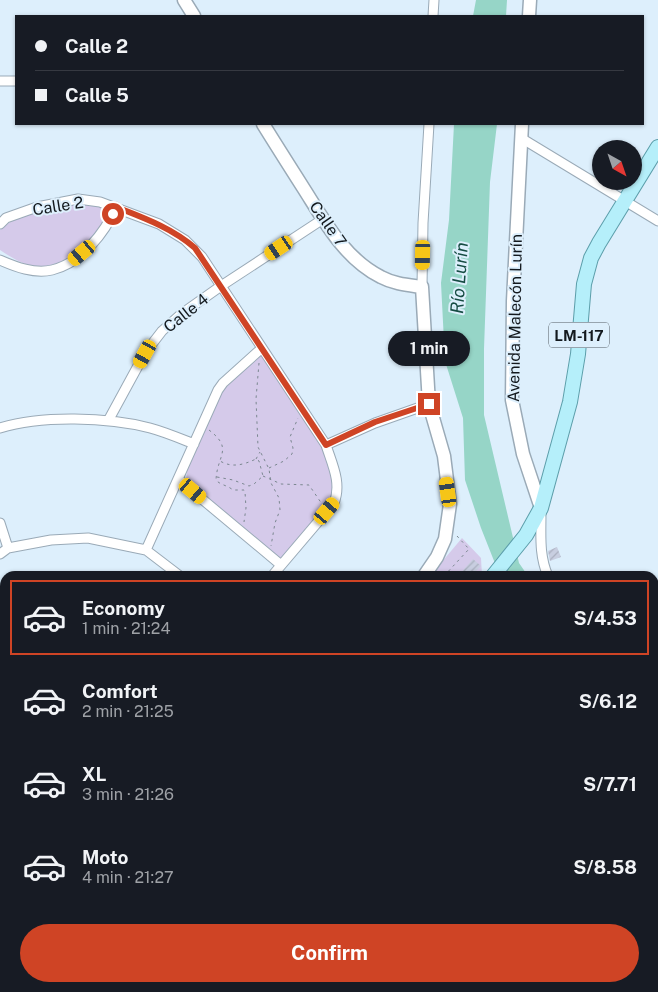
<!DOCTYPE html>
<html lang="en">
<head>
<meta charset="utf-8">
<style>
  :root { --surface:#171b24; --page:#242831; --text:#f1f3f6; --muted:#9ea1a6; --line:#363941; --accent:#cf4425 }
  body { margin:0; font-family:"Public Sans",sans-serif; background:var(--page); color:var(--text); height:100vh; display:flex; flex-direction:column; font-size:19px; white-space:nowrap }
  * { box-sizing:border-box; margin:0 }
  p { font-size:16px; color:var(--muted) }
  .icon { flex:none; width:28px; height:28px; fill:none; stroke:currentColor; stroke-width:2; stroke-linecap:round; stroke-linejoin:round }
  .map { position:relative; flex:1; overflow:hidden }
  .sheet { position:absolute; left:0px; top:571px; width:659px; height:421px; display:flex; flex-direction:column; background:var(--surface); border-radius:15px 15px 0 0; box-shadow:0 1px 4px #0004 }
  .sheet>* { flex:none }
  .hud { position:absolute; left:15px; top:15px; width:629px; height:110px; border-radius:0px; box-shadow:0 1px 4px #0004; display:grid; align-content:center; height:110px; padding:0 20px; background:var(--surface) }
  .needle { width:32px; rotate:140deg }
  .tools { position:absolute; left:592px; top:140px; display:grid; gap:10px }
  .tools a { display:grid; place-items:center; width:50px; height:50px; border-radius:50%; background:var(--surface); box-shadow:0 1px 4px #0004; font-size:25px }
  .end { position:absolute; width:22px; height:22px; margin:-11px; border:6px solid #cf4425; background:#fff; box-shadow:0 0 0 2px #fff }
  .from { border-radius:50% }
  .bubble { position:absolute; height:35px; border-radius:18px; background:var(--surface); box-shadow:0 1px 4px #0004; font-size:16px; font-weight:700; line-height:35px; text-align:center }
  .car { position:absolute; width:15px; height:30px; margin:-15px -8px; border-radius:6px; box-shadow:0 0 4px 1px #0007; background:linear-gradient(#f5c518 24%,#345 0 40%,#f5c518 0 76%,#345 0 86%,#f5c518 0) }
  .hud b { display:flex; align-items:center; gap:18px; height:48px; font-size:19px }
  .hud b+b { border-top:1px solid var(--line) }
  .hud i { width:12px; height:12px; background:var(--text) }
  ul { padding:9px 0 0; list-style:none }
  li { display:flex; align-items:center; gap:15px; height:75px; margin:0 10px 8px; padding:0 10px; border:2px solid transparent; border-radius:0px }
  li div { flex:1 }
  li b { display:block; font-size:19px }
  li em { font-style:normal; font-weight:700 }
  li.current { border-color:var(--accent) }
  li>.icon { width:45px; height:45px; stroke-width:1.5 }
  .cta { display:flex; gap:10px; margin-top:auto; padding:10px 20px }
  .cta a { flex:1; height:58px; border-radius:30px; background:var(--accent); color:#fff; font-size:20px; font-weight:700; line-height:58px; text-align:center }
  .map>svg:first-child { display:block }
  .park { fill:#d5caea }
  .water { fill:#96d5c7 }
  .building { fill:url(#building-hatch) }
  .lines { fill:none; stroke-linecap:round; stroke-linejoin:round }
  .street-casing { stroke:#9aaab7; stroke-width:11 }
  .secondary-casing { stroke:#9aaab7; stroke-width:15 }
  .primary-casing { stroke:#5c9eaa; stroke-width:16 }
  .path { stroke:#7b8790; stroke-width:1; stroke-dasharray:2.5 4; stroke-linecap:butt }
  .street { stroke:#fff; stroke-width:9 }
  .secondary { stroke:#fff; stroke-width:12 }
  .primary { stroke:#b5effa; stroke-width:14 }
  .route { stroke:#cf4425; stroke-width:6 }
  .labels { text-anchor:middle; dominant-baseline:central; stroke-width:4; stroke-linejoin:round; paint-order:stroke }
  .shield { fill:#ddeffc; stroke:#505961; stroke-width:1 }
  .shield-label { font-size:15px; font-weight:bold; fill:#13191e }
  .street-label { font-size:16px; fill:#13191e; stroke:#ddeffc }
  .water-label { font-size:18px; font-style:italic; fill:#164c43; stroke:#ddeffc }
</style>
</head>
<body>
<div class="map">
<svg width="658" height="992" viewBox="0 0 658 992">
  <defs>
    <pattern id="building-hatch" width="6" height="6" patternUnits="userSpaceOnUse" patternTransform="scale(1.25)"><rect width="6" height="6" fill="#c8cee0"/><path d="M-1 1l2-2M0 6l6-6M5 7l2-2" fill="none" stroke="#abb0c0"/></pattern>
  </defs>
  <rect width="100%" height="100%" fill="#ddeffc"/>
  <!-- park -->
  <path class="park" d="M92,204L111,208C104,221 97,234 87,244C75,257 50,270 31,266C20,263 9,256 0,250V230C26,207 59,205 92,204Z
    M261,351L324,448L334,479L332,500L281,560L189,484L186,479L188,465L220,391Z
    M462,538L481,558L482,576H430Z
    M327,988H388V992H326Z"/>
  <!-- water -->
  <path class="water" d="M476,0H507L506,16H473Z
    M454,124H497L490,182L484,349V415L519,563L528,576H500L481,528L465,480L463,418L445,361L441,283L449,220Z
    M654,807L658,814V884L654,876Z"/>
  <!-- building -->
  <path class="building" d="M557,547L561,557L550,561L548,551Z
    M473,559L481,566L471,576H458Z"/>
  <g class="lines">
    <defs>
      <path id="street" d="M433,16L434,0
        M0,81H16
        M521,138L658,221
        M0,224L6,218L37,207L78,199L100,202L159,224L185,240L202,257L326,445C332,464 342,483 334,503L272,576
        M0,260C16,267 34,274 52,270C81,263 105,233 116,207
        M422,287L423,223L429,124
        M108,421L145,353L162,331L180,315L221,286L323,219
        M0,428C41,415 108,417 150,428C165,432 179,438 194,444
        M326,445L375,423L429,404
        M178,479L281,565
        M541,513C541,535 539,556 548,576
        M0,523L8,548
        M146,550L218,390L223,383L262,348
        M0,554L8,548L51,540L88,538L146,550L180,576
        M0,702H5
        M654,760L658,768
        M0,816H5
        M0,922H5
        M654,949L658,956
        M654,977L658,975
        M546,988L548,992
        M321,992V988
        M394,992V988
        M623,992L632,988"/>
      <path id="secondary" d="M184,0L194,16
        M529,16L530,0
        M263,124C276,145 290,167 304,189C325,222 345,259 381,277C394,284 408,285 422,287L429,404L444,456L450,504L445,539L437,557L424,576
        M522,124L513,301L512,400L523,454L541,508"/>
      <path id="primary" d="M493,576L526,535L541,508L570,402L578,354L584,284L591,258L599,243L658,147
        M210,988V992"/>
    </defs>
    <!-- street casing -->
    <use href="#street" class="street-casing"/>
    <!-- secondary casing -->
    <use href="#secondary" class="secondary-casing"/>
    <!-- primary casing -->
    <use href="#primary" class="primary-casing"/>
    <!-- path -->
    <path class="path" d="M259,363L256,399L258,447L269,469L271,483L279,498L280,510L275,523L271,546
      M209,430C234,449 217,455 216,480C220,485 227,485 233,490H244L245,492L246,508L244,522
      M256,459L260,452
      M269,468L284,461L292,454L293,448L290,437L298,418
      M263,476L281,484L309,485L322,504
      M217,477L233,480L249,486L254,484L263,476L259,461L256,459C243,465 232,468 220,461
      M444,576L469,549L457,536"/>
    <!-- street -->
    <use href="#street" class="street"/>
    <!-- secondary -->
    <use href="#secondary" class="secondary"/>
    <!-- primary -->
    <use href="#primary" class="primary"/>
  </g>
  <g class="lines">
    <!-- route -->
    <path class="route" d="M113,214L116,207C144,218 172,228 195,248L326,445L375,422L429,404"/>
  </g>
  <g class="labels">
    <!-- shield labels -->
    <rect class="shield" x="549" y="322.5" width="60" height="25" rx="4"/>
    <g class="shield-label">
      <text x="579" y="335">LM-117</text>
    </g>
    <!-- street labels -->
    <g class="street-label">
      <text transform="translate(58 206) rotate(-9)">Calle 2</text>
      <text transform="translate(328 224) rotate(55)">Calle 7</text>
      <text transform="translate(186 313) rotate(-38)">Calle 4</text>
      <text transform="translate(515 318) rotate(-89)">Avenida Malecón Lurín</text>
    </g>
    <!-- water labels -->
    <g class="water-label">
      <text transform="translate(459 278) rotate(-86)">Río Lurín</text>
    </g>
  </g>
</svg>
<div class="tools">
<a><svg class="needle" viewBox="-14 -14 28 28"><path d="M0-13l5 13h-10z" fill="#e53935"/><path d="M0 13l5-13h-10z" fill="#9ea1a6"/></svg></a>
</div>
<i class="end from" style="left:113px;top:214px"></i>
<i class="end" style="left:429px;top:404px"></i>
<div class="bubble" style="left:388px;top:331px;width:82px">1 min</div>
<i class="car" style="left:279px;top:248px;rotate:236deg"></i>
<i class="car" style="left:82px;top:253px;rotate:230deg"></i>
<i class="car" style="left:423px;top:255px;rotate:181deg"></i>
<i class="car" style="left:145px;top:354px;rotate:209deg"></i>
<i class="car" style="left:193px;top:491px;rotate:130deg"></i>
<i class="car" style="left:448px;top:492px;rotate:352deg"></i>
<i class="car" style="left:327px;top:511px;rotate:40deg"></i>
<div class="hud">
<b><i class="from"></i>Calle 2</b>
<b><i></i>Calle 5</b>
</div>
<section class="sheet">
<ul>
<li class="current"><svg class="icon" aria-label="car" viewBox="0 0 24 24"><path d="M5 17H2v-5l4-1 3-4h7l3 4 3 1v5h-3M9 17h6M6 11h13"/><circle cx="7" cy="17" r="2"/><circle cx="17" cy="17" r="2"/></svg><div><b>Economy</b><p>1 min · 21:24</p></div><em>S/4.53</em></li>
<li><svg class="icon" aria-label="car" viewBox="0 0 24 24"><path d="M5 17H2v-5l4-1 3-4h7l3 4 3 1v5h-3M9 17h6M6 11h13"/><circle cx="7" cy="17" r="2"/><circle cx="17" cy="17" r="2"/></svg><div><b>Comfort</b><p>2 min · 21:25</p></div><em>S/6.12</em></li>
<li><svg class="icon" aria-label="car" viewBox="0 0 24 24"><path d="M5 17H2v-5l4-1 3-4h7l3 4 3 1v5h-3M9 17h6M6 11h13"/><circle cx="7" cy="17" r="2"/><circle cx="17" cy="17" r="2"/></svg><div><b>XL</b><p>3 min · 21:26</p></div><em>S/7.71</em></li>
<li><svg class="icon" aria-label="car" viewBox="0 0 24 24"><path d="M5 17H2v-5l4-1 3-4h7l3 4 3 1v5h-3M9 17h6M6 11h13"/><circle cx="7" cy="17" r="2"/><circle cx="17" cy="17" r="2"/></svg><div><b>Moto</b><p>4 min · 21:27</p></div><em>S/8.58</em></li>
</ul>
<div class="cta"><a>Confirm</a></div>
</section>
</div>
</body>
</html>
